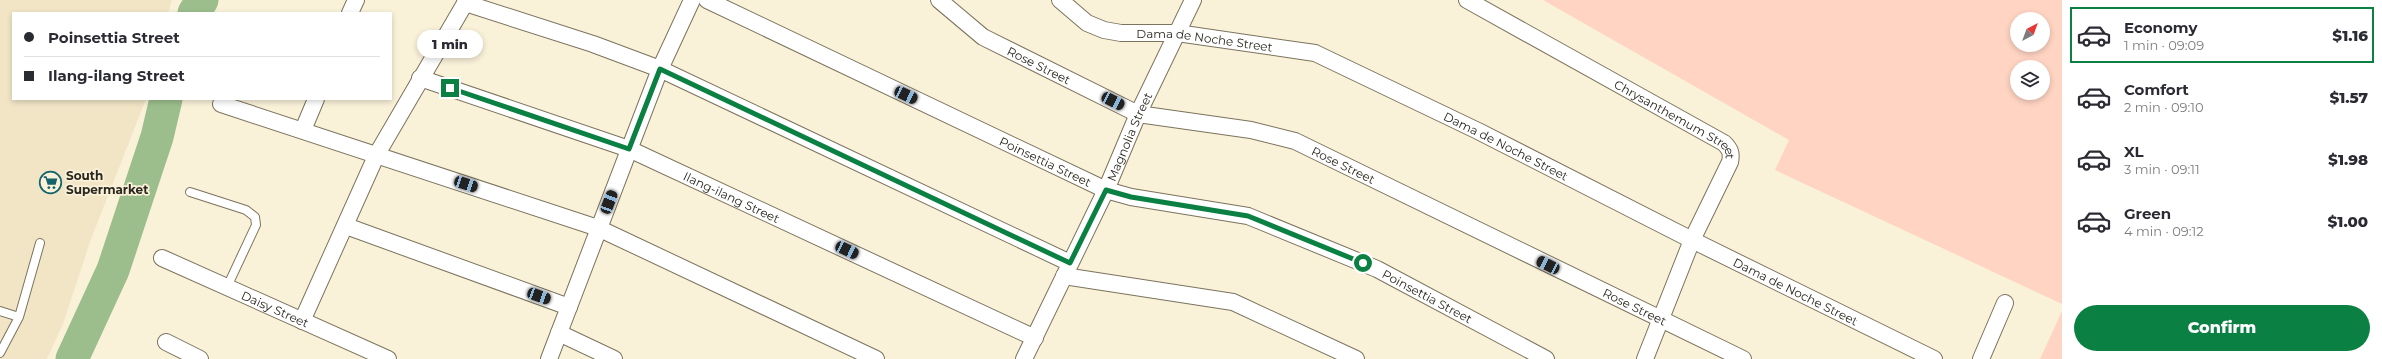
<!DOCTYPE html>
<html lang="en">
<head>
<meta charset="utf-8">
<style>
  :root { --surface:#fff; --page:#f7f7f7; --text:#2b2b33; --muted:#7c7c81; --line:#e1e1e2; --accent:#0b8043 }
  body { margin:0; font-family:Montserrat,sans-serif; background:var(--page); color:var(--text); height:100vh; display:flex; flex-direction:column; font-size:15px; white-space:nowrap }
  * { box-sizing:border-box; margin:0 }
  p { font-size:13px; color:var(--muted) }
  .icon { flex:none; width:22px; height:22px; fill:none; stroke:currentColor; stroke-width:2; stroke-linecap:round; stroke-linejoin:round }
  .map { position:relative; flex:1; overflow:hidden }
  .drawer { display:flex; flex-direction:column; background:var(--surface); width:320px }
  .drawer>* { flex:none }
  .top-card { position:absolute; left:12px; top:12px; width:380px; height:88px; border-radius:0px; box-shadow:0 2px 6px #0003; display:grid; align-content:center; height:88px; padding:0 12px; background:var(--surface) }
  .needle { width:26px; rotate:41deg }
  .buttons { position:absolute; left:2010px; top:12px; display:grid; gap:8px }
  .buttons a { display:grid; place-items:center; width:40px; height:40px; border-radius:50%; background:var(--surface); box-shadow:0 2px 6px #0003; font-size:20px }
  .end { position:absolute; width:18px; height:18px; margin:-9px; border:5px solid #0b8043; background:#fff; box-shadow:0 0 0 2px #fff }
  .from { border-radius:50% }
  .bubble { position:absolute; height:28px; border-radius:14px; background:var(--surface); box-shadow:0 2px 6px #0003; font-size:13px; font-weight:800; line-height:28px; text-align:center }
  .car { position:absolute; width:12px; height:24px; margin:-12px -6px; border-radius:5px; box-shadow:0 0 3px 1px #0007; background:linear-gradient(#222 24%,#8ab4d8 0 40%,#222 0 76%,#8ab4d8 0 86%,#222 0) }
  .top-card b { display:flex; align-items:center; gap:14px; height:38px; font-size:15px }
  .top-card b+b { border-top:1px solid var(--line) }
  .top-card i { width:10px; height:10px; background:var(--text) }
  ul { padding:7px 0 0; list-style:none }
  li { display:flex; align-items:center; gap:12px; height:56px; margin:0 8px 6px; padding:0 4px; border:2px solid transparent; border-radius:0px }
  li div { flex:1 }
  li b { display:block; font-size:15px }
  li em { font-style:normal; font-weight:800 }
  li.current { border-color:var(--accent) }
  li>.icon { width:36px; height:36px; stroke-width:1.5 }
  .button { display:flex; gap:8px; margin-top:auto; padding:8px 12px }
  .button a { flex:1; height:46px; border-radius:24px; background:var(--accent); color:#fff; font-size:16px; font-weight:800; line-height:46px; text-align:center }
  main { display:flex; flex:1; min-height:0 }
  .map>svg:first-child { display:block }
  .built { fill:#f1e5c6 }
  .green { fill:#ffd4c3; fill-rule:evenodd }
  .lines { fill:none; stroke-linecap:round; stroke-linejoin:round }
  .river { stroke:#9cbe8c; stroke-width:33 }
  .service-casing { stroke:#7b735d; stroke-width:10 }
  .minor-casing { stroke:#7b735d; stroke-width:18 }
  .service { stroke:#fff; stroke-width:8 }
  .minor { stroke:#fff; stroke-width:16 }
  .route { stroke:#0b8043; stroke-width:5 }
  .labels { text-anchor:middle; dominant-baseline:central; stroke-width:3.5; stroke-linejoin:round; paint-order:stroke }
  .street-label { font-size:12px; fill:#2a271e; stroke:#faf1d9 }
  .poi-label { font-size:12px; font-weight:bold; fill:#2a271e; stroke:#faf1d9; text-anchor:start }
</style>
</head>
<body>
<main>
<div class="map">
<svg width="2062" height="359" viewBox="0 0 2062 359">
  <rect width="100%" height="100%" fill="#faf1d9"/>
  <!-- built -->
  <path class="built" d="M0,0H172L168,13H13V99H146L91,239L63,324L47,359H0Z"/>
  <!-- green -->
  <path class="green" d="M1543,0H2062V304L1775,170L1789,140ZM2017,19H2043V45H2017ZM2017,67H2043V93H2017Z
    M2062,311V359H2040Z"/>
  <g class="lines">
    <!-- river -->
    <path class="river" d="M194,13L202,0
      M72,359L113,270L157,137L166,99"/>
    <defs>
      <path id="service" d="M190,192L246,210L255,217L256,225L227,287
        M0,311L19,317
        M0,353L19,317L40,243"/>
      <g id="minor">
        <path id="s1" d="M707,0L1106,190L1131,197L1248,216L1377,269L1546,359"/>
        <path id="s2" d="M939,0L983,37L1138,114L1251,130L1295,141L1743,359"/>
        <path id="s3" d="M1060,0L1087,23L1104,30L1121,33H1177L1315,53L1478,131L1692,240L1934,359"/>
        <path id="s4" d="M1467,0L1724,143C1730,149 1732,153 1730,162L1692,240L1645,359"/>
        <path d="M465,3L593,44L660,69L1070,263"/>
        <path d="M350,13L356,0"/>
        <path id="s5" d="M420,78L629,149L1035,338"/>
        <path d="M221,104L598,228L876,359"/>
        <path d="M303,130L316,99"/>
        <path d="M346,226L569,307"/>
        <path id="s6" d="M162,258L388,359"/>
        <path d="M1064,276L1233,302L1356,359"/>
        <path d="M302,321L377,154L467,0"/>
        <path d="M559,333L614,359"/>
        <path d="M166,342L200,359"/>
        <path d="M549,359L660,69L692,0"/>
        <path id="s7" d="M1024,359L1106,190L1138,114L1193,0"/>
        <path d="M1981,359L2005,303"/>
      </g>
    </defs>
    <!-- service casing -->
    <use href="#service" class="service-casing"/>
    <!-- minor casing -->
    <use href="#minor" class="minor-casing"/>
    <!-- service -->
    <use href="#service" class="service"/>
    <!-- minor -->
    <use href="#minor" class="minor"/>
  </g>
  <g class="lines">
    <!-- route -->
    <path class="route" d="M450,88L629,149L660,69L1070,263L1106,190L1131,197L1248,216L1363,263"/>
  </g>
  <!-- icons -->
  <defs>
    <symbol id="supermarket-ring" viewBox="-11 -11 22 22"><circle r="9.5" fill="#faf1d9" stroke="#15636c" stroke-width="1.5"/><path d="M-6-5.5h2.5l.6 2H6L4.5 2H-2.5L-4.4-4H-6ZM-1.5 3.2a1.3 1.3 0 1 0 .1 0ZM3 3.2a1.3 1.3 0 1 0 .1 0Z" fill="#15636c"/></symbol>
  </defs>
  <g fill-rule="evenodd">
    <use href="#supermarket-ring" x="38" y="170" width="25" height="25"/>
  </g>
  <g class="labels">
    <!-- street labels -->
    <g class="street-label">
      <text stroke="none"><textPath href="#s3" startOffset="155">Dama de Noche Street</textPath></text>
      <text stroke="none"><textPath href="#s2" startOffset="120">Rose Street</textPath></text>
      <text stroke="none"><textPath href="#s4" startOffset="241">Chrysanthemum Street</textPath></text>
      <text stroke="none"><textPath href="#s7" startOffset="246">Magnolia Street</textPath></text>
      <text stroke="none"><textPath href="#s3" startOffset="479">Dama de Noche Street</textPath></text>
      <text stroke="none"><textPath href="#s1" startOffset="375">Poinsettia Street</textPath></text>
      <text stroke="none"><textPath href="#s2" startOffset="444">Rose Street</textPath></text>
      <text stroke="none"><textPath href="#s5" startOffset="334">Ilang-ilang Street</textPath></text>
      <text stroke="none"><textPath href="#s3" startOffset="803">Dama de Noche Street</textPath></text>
      <text stroke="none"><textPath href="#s1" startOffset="783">Poinsettia Street</textPath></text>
      <text stroke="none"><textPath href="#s2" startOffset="768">Rose Street</textPath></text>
      <text stroke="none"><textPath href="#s6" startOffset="124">Daisy Street</textPath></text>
    </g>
    <!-- poi labels -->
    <g class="poi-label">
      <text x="66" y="175">South<tspan x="66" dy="14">Supermarket</tspan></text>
    </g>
  </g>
</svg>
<div class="buttons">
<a><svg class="needle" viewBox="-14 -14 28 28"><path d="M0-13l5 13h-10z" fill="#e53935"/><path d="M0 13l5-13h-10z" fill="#7c7c81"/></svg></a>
<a><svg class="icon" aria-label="layers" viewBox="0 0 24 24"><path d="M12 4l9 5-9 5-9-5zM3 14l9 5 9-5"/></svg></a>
</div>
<i class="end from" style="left:1363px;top:263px"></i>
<i class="end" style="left:450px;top:88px"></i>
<div class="bubble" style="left:417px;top:30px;width:66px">1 min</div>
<i class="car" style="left:906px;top:95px;rotate:115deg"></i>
<i class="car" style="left:1113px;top:101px;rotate:117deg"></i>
<i class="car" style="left:466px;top:184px;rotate:108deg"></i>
<i class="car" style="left:609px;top:202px;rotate:21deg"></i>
<i class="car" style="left:847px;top:250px;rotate:115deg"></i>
<i class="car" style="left:1548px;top:265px;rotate:296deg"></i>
<i class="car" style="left:539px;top:296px;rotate:110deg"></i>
<div class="top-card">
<b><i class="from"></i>Poinsettia Street</b>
<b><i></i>Ilang-ilang Street</b>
</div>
</div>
<section class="drawer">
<ul>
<li class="current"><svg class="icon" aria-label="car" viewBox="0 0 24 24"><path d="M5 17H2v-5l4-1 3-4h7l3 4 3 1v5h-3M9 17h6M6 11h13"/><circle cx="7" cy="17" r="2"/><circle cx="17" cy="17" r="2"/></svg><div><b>Economy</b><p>1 min · 09:09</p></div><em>$1.16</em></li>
<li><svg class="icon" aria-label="car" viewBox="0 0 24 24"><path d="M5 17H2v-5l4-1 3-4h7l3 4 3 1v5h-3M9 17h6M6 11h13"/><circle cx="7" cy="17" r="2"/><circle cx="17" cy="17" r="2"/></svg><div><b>Comfort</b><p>2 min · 09:10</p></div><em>$1.57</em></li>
<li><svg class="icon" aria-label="car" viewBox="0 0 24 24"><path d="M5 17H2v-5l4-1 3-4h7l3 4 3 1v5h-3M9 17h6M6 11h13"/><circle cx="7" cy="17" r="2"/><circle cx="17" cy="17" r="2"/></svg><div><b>XL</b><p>3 min · 09:11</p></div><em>$1.98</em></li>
<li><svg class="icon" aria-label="car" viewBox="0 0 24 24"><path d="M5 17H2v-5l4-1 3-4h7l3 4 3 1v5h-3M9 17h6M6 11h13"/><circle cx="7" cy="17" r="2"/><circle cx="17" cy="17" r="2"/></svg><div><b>Green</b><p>4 min · 09:12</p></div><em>$1.00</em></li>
</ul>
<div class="button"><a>Confirm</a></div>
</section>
</main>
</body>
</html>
